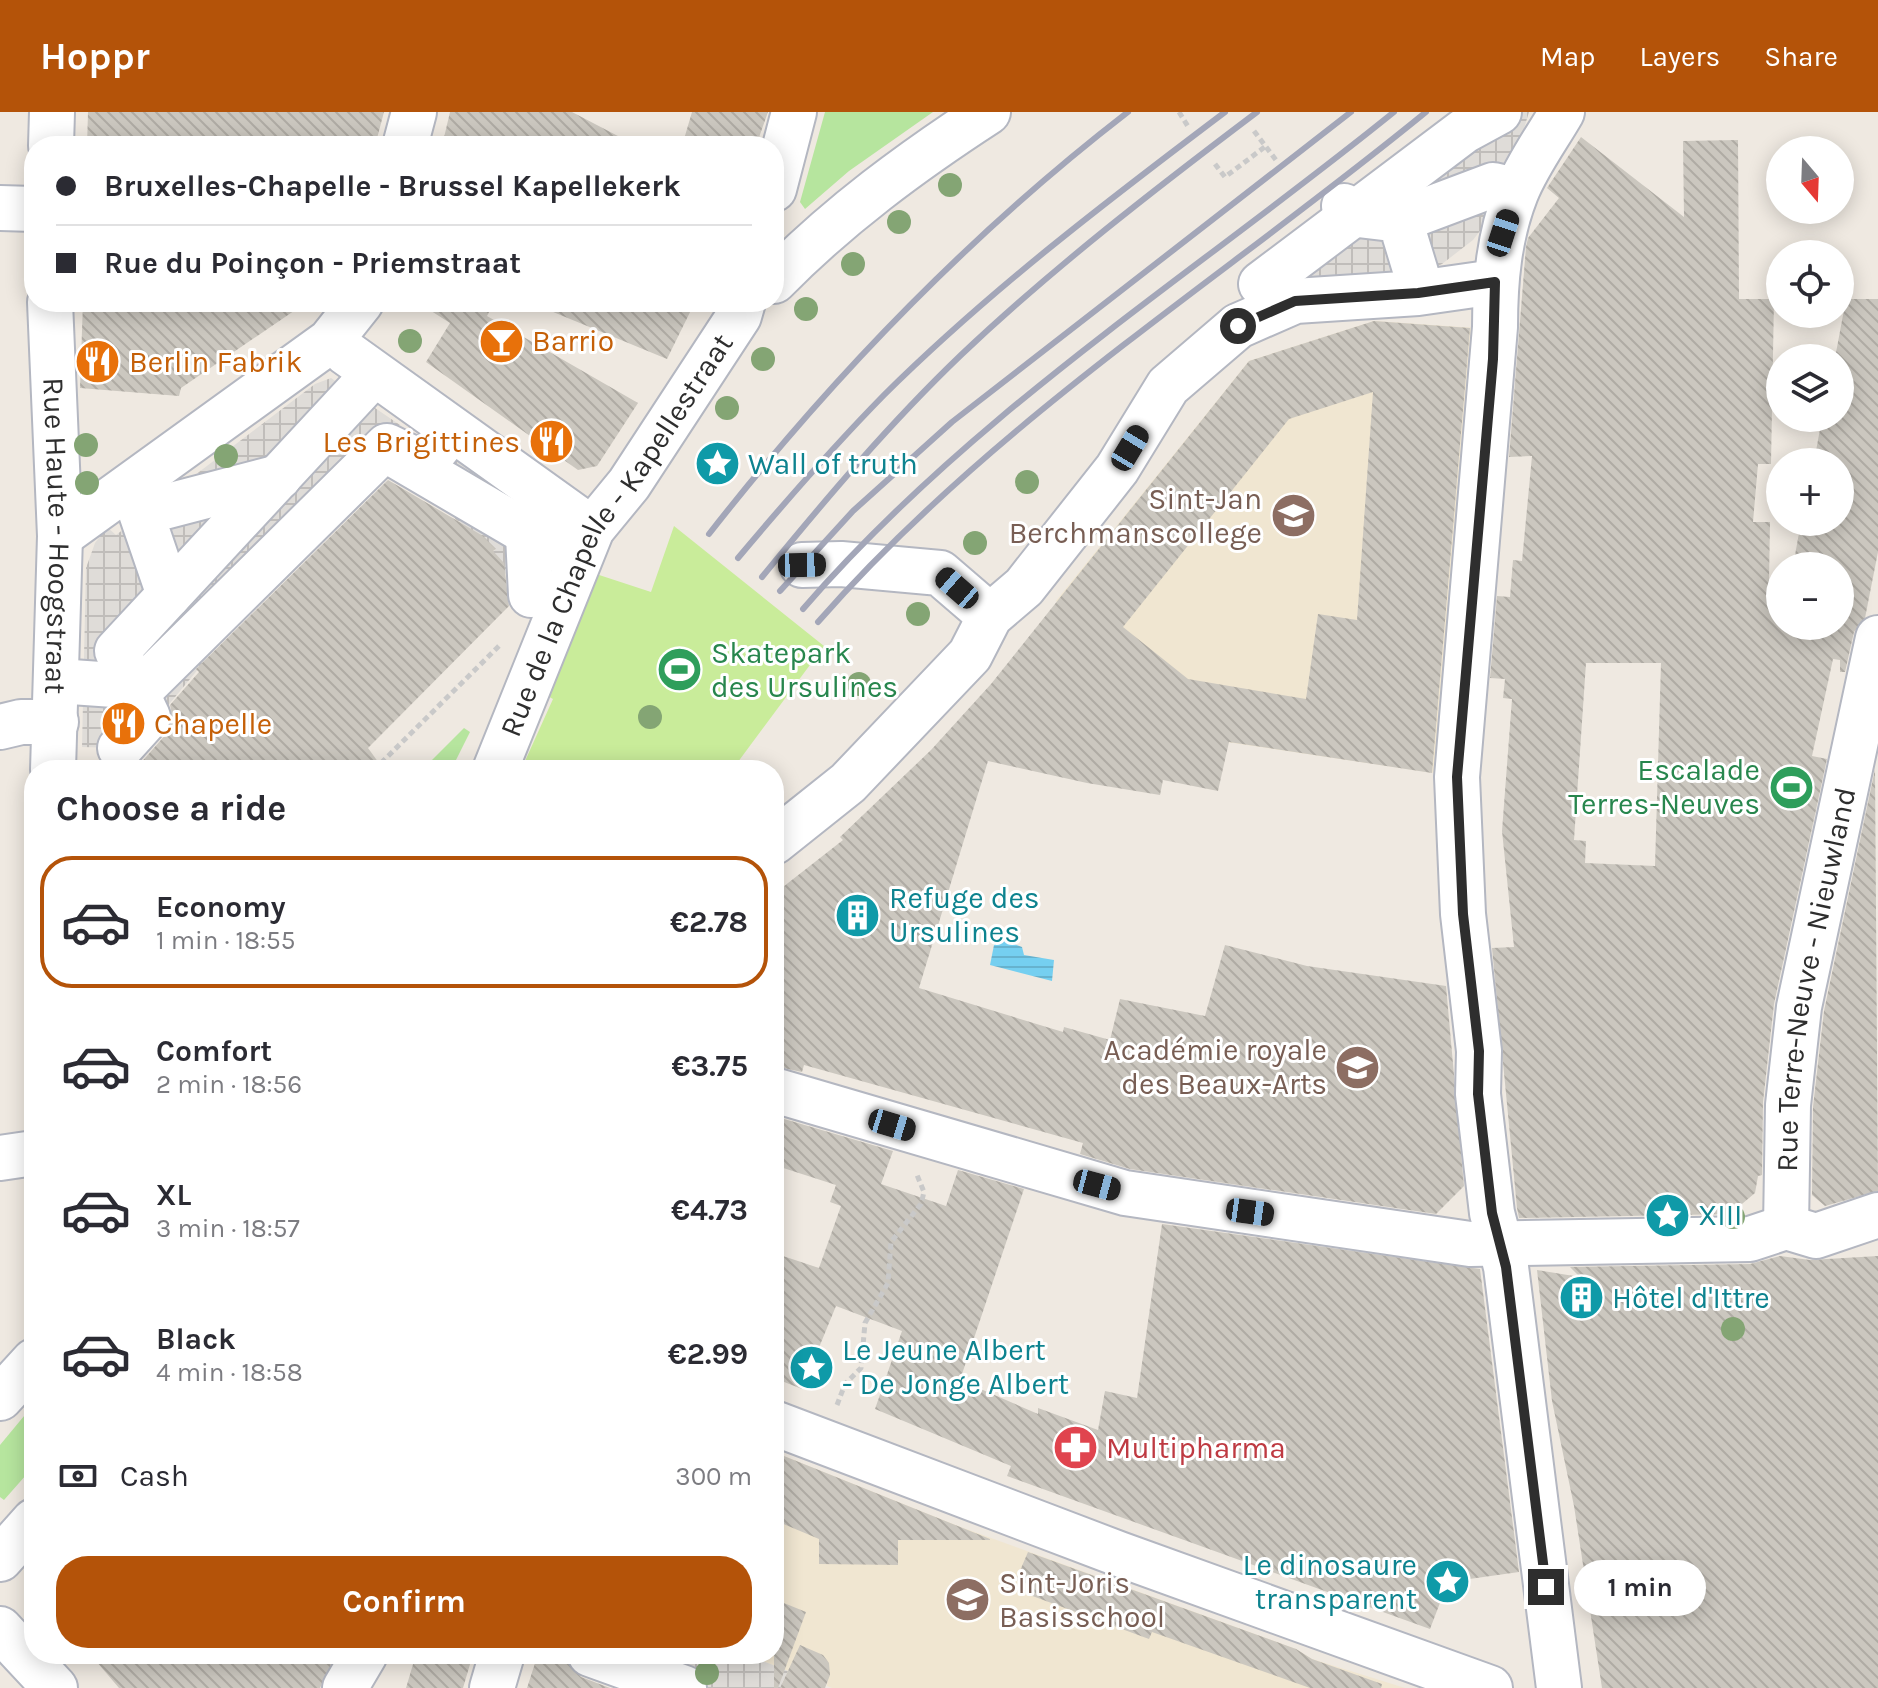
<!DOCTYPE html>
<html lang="en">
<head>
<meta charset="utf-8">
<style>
  :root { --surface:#fff; --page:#f2f2f3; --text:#2b2b33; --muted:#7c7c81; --line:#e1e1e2; --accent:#b45309 }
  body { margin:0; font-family:Karla,sans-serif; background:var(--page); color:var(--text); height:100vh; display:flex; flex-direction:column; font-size:30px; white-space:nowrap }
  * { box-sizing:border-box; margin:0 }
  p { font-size:26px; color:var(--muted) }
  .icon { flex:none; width:44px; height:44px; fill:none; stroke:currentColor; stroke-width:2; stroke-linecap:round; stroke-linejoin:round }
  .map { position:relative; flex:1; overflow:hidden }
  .side { position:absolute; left:24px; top:648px; width:760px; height:904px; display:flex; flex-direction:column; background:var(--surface); border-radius:32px; box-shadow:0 4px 20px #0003 }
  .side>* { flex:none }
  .hud { position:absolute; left:24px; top:24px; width:760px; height:176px; border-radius:32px; box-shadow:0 4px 20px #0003; display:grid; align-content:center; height:176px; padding:0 32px; background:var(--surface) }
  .needle { width:52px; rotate:161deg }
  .controls { position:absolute; left:1766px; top:24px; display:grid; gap:16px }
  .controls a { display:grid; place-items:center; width:88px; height:88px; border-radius:50%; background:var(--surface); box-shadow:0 4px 20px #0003; font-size:40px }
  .end { position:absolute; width:36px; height:36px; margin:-18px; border:10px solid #2e2e2e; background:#fff; box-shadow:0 0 0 4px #fff }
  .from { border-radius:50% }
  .bubble { position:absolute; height:56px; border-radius:28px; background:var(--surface); box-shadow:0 4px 20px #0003; font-size:26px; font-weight:700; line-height:56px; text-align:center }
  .car { position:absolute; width:24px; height:48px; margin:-24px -12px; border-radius:10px; box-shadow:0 0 6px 2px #0007; background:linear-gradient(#222 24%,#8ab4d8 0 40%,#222 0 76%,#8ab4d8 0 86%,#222 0) }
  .hud b { display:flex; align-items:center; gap:28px; height:76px; font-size:30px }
  .hud b+b { border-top:2px solid var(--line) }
  .hud i { width:20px; height:20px; background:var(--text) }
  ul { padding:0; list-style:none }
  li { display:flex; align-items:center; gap:24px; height:132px; margin:0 16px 12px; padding:0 16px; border:4px solid transparent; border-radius:32px }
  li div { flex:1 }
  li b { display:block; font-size:30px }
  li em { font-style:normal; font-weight:700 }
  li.selected { border-color:var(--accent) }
  li>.icon { width:72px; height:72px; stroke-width:1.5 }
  h2 { padding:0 32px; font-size:36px; line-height:96px }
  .pay { display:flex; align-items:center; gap:20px; height:88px; padding:0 32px; font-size:30px }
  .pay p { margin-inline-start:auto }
  .cta { display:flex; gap:16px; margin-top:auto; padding:16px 32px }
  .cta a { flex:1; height:92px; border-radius:32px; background:var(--accent); color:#fff; font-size:32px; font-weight:700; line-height:92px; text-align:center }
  header { display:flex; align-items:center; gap:48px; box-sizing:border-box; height:112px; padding:0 40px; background:var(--accent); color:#fff }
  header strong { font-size:38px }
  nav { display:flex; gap:44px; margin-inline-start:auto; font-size:28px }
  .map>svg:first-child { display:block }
  .education { fill:#f0e6d1 }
  .grass { fill:#b6e59e }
  .pitch { fill:#c9ec9a }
  .plaza { fill:url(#plaza-grid) }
  .water { fill:url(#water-rules) }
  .building { fill:url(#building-back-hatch); fill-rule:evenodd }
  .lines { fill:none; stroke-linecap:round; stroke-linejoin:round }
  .minor-casing { stroke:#b4b7c1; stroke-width:48 }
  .path { stroke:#c9c9c9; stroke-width:5; stroke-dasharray:6 4; stroke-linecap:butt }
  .minor { stroke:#fff; stroke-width:44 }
  .rail { stroke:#a3a6b8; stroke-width:6 }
  .tree { fill:#84a574 }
  .route { stroke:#2e2e2e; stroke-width:10 }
  .labels { text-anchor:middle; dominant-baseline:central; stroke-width:6; stroke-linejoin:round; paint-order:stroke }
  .food-label { font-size:30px; fill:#c56008; stroke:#fff; text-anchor:start }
  .culture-label { font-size:30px; fill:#0d838f; stroke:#fff; text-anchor:start }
  .education-label { font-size:30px; fill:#785e54; stroke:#fff; text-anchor:end }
  .street-label { font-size:30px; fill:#2e2e2e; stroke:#fff }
  .leisure-label { font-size:30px; fill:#27864d; stroke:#fff; text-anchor:start }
  .health-label { font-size:30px; fill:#be3a42; stroke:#fff; text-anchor:start }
</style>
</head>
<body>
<header>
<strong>Hoppr</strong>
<nav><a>Map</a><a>Layers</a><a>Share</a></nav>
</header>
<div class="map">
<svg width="1878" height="1576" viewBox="0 0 1878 1576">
  <defs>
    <pattern id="plaza-grid" width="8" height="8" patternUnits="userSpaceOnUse" patternTransform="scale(2)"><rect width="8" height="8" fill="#dfdcd8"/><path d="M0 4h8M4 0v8" fill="none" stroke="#c0bdba"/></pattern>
    <pattern id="water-rules" width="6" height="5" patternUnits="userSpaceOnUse" patternTransform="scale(2)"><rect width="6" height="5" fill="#75cff0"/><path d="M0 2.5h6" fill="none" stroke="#66b2ce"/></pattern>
    <pattern id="building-back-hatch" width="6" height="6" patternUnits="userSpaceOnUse" patternTransform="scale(2)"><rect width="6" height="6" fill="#cbc7bf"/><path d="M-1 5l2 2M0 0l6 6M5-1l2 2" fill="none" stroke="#afaba4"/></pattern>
  </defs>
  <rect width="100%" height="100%" fill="#efe9e1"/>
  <!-- education -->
  <path class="education" d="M1374,209L1476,216L1441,662L1226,630L1056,489L1249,249Z
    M774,1340L958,1414L1296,1537L1312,1547L1405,1576H832L827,1574L829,1551L794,1548L788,1559L745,1542H774Z"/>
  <!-- grass -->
  <path class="grass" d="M825,0H933L849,59L805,97L800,90Z
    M464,616L470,620L451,658H422Z
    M34,1292V1354L4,1388L0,1385V1333Z"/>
  <!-- pitch -->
  <path class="pitch" d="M674,414L824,534L732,658H521L553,587L544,582L590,460L651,480Z"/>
  <!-- plaza -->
  <path class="plaza" d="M1462,0H1529L1506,76L1496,98L1473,128L1442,152L1417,164L1271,182Z
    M331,266L422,328L429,320L546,404L511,459L507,463L488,444L496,437L490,431L455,407L449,389L442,397L399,353L224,526L127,643L120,636L82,635L86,456L95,431L107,415L116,423L315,272Z
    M538,1542H745L788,1559L782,1571L798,1576H645Z"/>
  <!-- water -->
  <path class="water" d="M1001,827L1022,835L1024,843L1054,848L1052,869L990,853L994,833Z"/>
  <!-- building -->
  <path class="building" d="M88,0H384L375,34H87Z
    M450,0H572L637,34H442Z
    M692,0H768L756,34H682Z
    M1581,25L1684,105L1683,29L1738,28L1739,187H1774L1771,352H1758L1753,410H1770L1769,470L1780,472V514H1840V454H1793L1801,410H1840V350H1814L1822,306H1840V246H1835L1846,187H1878V440L1865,506L1854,520L1845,560H1840V548L1833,547L1812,644L1827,647L1774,892L1763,990L1762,1063L1758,1064L1755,1081L1730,1102L1519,1106L1517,1096L1492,836L1514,835L1502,719L1512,587L1503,586L1505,567L1490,566L1497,484L1510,485L1513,448L1522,449L1532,344L1509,345L1526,135L1528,126L1559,86L1547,76ZM1586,551H1661L1655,754L1585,751L1586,729L1574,728Z
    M83,190H307L181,276L179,284L80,276Z
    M417,190H494L487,204L638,291L597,354L578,358L426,250L450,211Z
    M529,190H695L667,247Z
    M1374,209L1470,216L1432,661L1229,630L1218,679L1163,668L1160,683L1087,671L988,649L919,876L1063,920L1064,915L1110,928L1120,887L1205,904L1225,833L1307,854L1446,874L1464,1074L1436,1102L1130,1057L1080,1042L1083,1031L804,953L802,960L774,954V782L843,728L840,725L931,638L991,572L1249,249ZM1373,280L1357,508L1318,502L1306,587L1188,567L1123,515L1289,307Z
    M388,368L483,424L496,437L493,439L504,451L509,494L368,636L384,658H145L139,653L167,621L173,608L170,593L199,560L196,557Z
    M1875,657L1878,1079L1825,1094L1812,1083L1813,995L1824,899Z
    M774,1004L893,1039L881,1072L946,1094L958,1058L1024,1077L960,1268L1038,1302V1296L1098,1318L1105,1279L1137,1286L1162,1112L1480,1157L1519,1460L1448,1470L1430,1517L1007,1364L1011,1354L875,1297L902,1219L836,1194L802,1277L774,1266V1141L819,1156L841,1094L830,1090L836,1073L774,1053Z
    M1780,1144L1810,1148L1878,1144V1576H1602L1574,1394L1552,1289L1537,1158L1580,1165L1570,1155L1750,1152Z
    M774,1340L990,1427V1428H898V1453L819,1452V1427L774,1408Z
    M1028,1440L1296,1537L1312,1547L1382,1572L1381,1576H1310L1152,1520L1149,1527L1027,1482L1030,1473L1016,1468Z
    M774,1487L806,1500L778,1576H774Z
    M800,1533L823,1543L829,1551L830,1563L825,1576H780Z
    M90,1542H336L320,1576H119Z
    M416,1542H473L463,1576H406Z
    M538,1542L567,1550L581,1565L610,1576H527Z"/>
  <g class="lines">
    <defs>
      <g id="minor">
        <path d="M51,34L52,0"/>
        <path d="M405,34L414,0"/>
        <path d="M774,77L794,0"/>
        <path d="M1344,94L1358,103L1400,108L1417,164"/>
        <path d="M0,96L34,97"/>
        <path d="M1400,108L1493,73L1506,76"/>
        <path d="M774,169C839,103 911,50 988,0"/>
        <path d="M1261,172L1464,19L1499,0"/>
        <path id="s1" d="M50,190L60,424L53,658"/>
        <path d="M345,240L592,417"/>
        <path d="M395,343L555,437"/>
        <path d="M60,424L330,229L361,190"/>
        <path d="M802,453L841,452L940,461L990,504"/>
        <path d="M169,483L141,401L279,365"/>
        <path d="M531,483L528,424L544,405"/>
        <path d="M57,569L143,575L387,334L424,352L442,330"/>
        <path d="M0,615L21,610H56"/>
        <path d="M120,636L148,605L117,539L362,275"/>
        <path id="s2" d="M495,658L592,417L629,372L739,204L743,190"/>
        <path d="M774,730L848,671L970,543L990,504L1024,475L1117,357L1168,274L1238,214L1295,189L1418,181L1495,170"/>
        <path d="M774,978L1125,1081L1470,1132L1750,1127L1786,1115L1816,1124L1878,1103"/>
        <path d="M0,1046L34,1041"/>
        <path id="s3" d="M1786,1115L1788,993L1799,895L1878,526"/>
        <path d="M0,1286L34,1249"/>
        <path d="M774,1311L1119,1442L1490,1576"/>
        <path d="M0,1447L34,1409"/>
        <path d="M0,1517L55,1576"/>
        <path d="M590,1542L684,1576"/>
        <path d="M345,1576L365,1542"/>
        <path d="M492,1576L502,1542"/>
        <path d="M1559,1576L1506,1155L1492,1101L1478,982L1479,939L1463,802L1457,665L1495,215C1495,169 1499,124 1516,81C1527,53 1547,26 1562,0"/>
      </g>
    </defs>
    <!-- minor casing -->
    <use href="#minor" class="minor-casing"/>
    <!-- path -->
    <path class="path" d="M1179,0L1189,16
      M1254,19L1276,48
      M1215,52L1225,65L1266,34
      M374,658L501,532
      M837,1293L845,1272L861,1256L865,1211L888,1171L891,1130L921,1092L924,1080L917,1063"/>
    <!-- minor -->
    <use href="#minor" class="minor"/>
    <!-- rail -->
    <path class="rail" d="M709,422C832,265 970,122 1128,0
      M738,446C785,390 833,335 884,283C989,179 1107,89 1225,0
      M762,465C825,388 889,312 961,243C1054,155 1155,77 1257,0
      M780,479L853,399L952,310L1351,0
      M803,497C972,301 1194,162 1394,0
      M818,510C994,309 1221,168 1426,0"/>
  </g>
  <!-- trees -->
  <g class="tree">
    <circle cx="950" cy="73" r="12"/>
    <circle cx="899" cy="110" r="12"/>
    <circle cx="853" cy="152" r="12"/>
    <circle cx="806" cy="197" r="12"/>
    <circle cx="410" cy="229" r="12"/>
    <circle cx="763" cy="247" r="12"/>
    <circle cx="727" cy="296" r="12"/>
    <circle cx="86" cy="333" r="12"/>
    <circle cx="226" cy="344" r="12"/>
    <circle cx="1027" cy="370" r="12"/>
    <circle cx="87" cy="371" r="12"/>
    <circle cx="975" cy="431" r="12"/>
    <circle cx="918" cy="502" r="12"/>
    <circle cx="859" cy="572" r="12"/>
    <circle cx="650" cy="605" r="12"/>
    <circle cx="1733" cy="1105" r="12"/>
    <circle cx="1733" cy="1217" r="12"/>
    <circle cx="707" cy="1561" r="12"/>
  </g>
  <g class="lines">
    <!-- route -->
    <path class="route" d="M1238,214L1295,189L1418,181L1495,170L1493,247L1457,665L1463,802L1479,939L1478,982L1492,1101L1506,1155L1546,1475"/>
  </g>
  <!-- icons -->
  <defs>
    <symbol id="bar-disc" viewBox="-11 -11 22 22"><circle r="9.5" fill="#e8710a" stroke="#fff"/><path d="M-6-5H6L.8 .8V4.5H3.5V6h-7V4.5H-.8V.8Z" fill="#fff"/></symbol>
    <symbol id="restaurant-disc" viewBox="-11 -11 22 22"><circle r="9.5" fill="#e8710a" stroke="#fff"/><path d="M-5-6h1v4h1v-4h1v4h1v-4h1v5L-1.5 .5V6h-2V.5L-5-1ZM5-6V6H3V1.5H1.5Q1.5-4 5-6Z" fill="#fff"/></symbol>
    <symbol id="sight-disc" viewBox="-11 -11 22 22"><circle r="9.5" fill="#0f9aa8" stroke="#fff"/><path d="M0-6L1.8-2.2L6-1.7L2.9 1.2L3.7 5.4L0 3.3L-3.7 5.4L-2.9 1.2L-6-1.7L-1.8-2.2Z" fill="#fff"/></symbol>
    <symbol id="school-disc" viewBox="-11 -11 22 22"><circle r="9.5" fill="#8d6e63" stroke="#fff"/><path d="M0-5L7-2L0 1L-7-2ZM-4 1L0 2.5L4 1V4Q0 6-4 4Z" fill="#fff"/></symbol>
    <symbol id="stadium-disc" viewBox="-11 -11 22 22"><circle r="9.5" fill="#2e9e5b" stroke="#fff"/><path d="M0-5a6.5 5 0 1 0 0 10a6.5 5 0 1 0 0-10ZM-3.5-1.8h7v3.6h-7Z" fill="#fff"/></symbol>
    <symbol id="building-disc" viewBox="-11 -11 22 22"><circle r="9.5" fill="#0f9aa8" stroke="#fff"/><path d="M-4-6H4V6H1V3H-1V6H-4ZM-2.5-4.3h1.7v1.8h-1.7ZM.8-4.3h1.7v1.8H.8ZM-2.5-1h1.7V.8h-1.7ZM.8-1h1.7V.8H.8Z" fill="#fff"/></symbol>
    <symbol id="pharmacy-disc" viewBox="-11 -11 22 22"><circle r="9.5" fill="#e0444e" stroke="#fff"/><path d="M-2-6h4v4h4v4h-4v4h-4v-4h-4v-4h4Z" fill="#fff"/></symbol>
  </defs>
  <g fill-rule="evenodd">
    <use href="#bar-disc" x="476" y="204" width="51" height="51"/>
    <use href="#restaurant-disc" x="72" y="224" width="51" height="51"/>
    <use href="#restaurant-disc" x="526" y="304" width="51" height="51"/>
    <use href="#sight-disc" x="692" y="326" width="51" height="51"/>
    <use href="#school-disc" x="1268" y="378" width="51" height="51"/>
    <use href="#stadium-disc" x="654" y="532" width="51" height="51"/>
    <use href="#restaurant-disc" x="98" y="586" width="51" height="51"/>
    <use href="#stadium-disc" x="1766" y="650" width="51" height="51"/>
    <use href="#building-disc" x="832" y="778" width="51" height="51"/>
    <use href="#school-disc" x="1332" y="930" width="51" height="51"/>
    <use href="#sight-disc" x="1642" y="1078" width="51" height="51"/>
    <use href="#building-disc" x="1556" y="1160" width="51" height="51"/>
    <use href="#sight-disc" x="786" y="1230" width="51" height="51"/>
    <use href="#pharmacy-disc" x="1050" y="1310" width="51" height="51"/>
    <use href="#sight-disc" x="1422" y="1444" width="51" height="51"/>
    <use href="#school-disc" x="942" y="1462" width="51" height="51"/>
  </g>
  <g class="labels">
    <!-- food labels -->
    <g class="food-label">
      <text x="532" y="229">Barrio</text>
      <text x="129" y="250">Berlin Fabrik</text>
      <text x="520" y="330" text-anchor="end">Les Brigittines</text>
      <text x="154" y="612">Chapelle</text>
    </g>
    <!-- culture labels -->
    <g class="culture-label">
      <text x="748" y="352">Wall of truth</text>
      <text x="889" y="786">Refuge des<tspan x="889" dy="34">Ursulines</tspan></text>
      <text x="1698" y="1103">XIII</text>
      <text x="1612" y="1186">Hôtel d'Ittre</text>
      <text x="842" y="1238">Le Jeune Albert<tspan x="842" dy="34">- De Jonge Albert</tspan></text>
      <text x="1417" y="1453" text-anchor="end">Le dinosaure<tspan x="1417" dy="34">transparent</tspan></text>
    </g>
    <!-- education labels -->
    <g class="education-label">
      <text x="1262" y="387">Sint-Jan<tspan x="1262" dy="34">Berchmanscollege</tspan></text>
      <text x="1327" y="938">Académie royale<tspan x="1327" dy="34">des Beaux-Arts</tspan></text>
      <text x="999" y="1471" text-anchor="start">Sint-Joris<tspan x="999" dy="34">Basisschool</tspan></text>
    </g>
    <!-- street labels -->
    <g class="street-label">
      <text stroke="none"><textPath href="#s1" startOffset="234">Rue Haute - Hoogstraat</textPath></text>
      <text stroke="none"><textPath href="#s2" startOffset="266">Rue de la Chapelle - Kapellestraat</textPath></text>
      <text stroke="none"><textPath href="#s3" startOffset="250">Rue Terre-Neuve - Nieuwland</textPath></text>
    </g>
    <!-- leisure labels -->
    <g class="leisure-label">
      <text x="711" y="541">Skatepark<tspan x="711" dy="34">des Ursulines</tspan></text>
      <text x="1760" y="658" text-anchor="end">Escalade<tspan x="1760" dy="34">Terres-Neuves</tspan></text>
    </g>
    <!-- health labels -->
    <g class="health-label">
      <text x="1106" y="1336">Multipharma</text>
    </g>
  </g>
</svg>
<div class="controls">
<a><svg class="needle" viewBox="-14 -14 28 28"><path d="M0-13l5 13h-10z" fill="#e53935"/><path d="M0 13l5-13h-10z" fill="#7c7c81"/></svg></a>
<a><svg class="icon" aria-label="locate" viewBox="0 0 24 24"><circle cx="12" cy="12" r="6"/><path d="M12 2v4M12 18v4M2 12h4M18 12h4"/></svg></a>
<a><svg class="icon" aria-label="layers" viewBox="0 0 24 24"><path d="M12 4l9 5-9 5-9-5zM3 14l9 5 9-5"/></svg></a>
<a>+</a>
<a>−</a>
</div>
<i class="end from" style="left:1238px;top:214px"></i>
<i class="end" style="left:1546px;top:1475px"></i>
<div class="bubble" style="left:1574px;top:1448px;width:132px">1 min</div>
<i class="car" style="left:1503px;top:121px;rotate:18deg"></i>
<i class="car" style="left:1130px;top:336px;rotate:31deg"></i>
<i class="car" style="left:802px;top:453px;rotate:89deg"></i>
<i class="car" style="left:957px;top:476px;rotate:311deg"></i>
<i class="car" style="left:892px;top:1013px;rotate:107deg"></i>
<i class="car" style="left:1097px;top:1073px;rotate:105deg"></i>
<i class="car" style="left:1250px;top:1100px;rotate:98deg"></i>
<div class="hud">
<b><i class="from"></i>Bruxelles-Chapelle - Brussel Kapellekerk</b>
<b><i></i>Rue du Poinçon - Priemstraat</b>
</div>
<section class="side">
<h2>Choose a ride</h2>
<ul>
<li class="selected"><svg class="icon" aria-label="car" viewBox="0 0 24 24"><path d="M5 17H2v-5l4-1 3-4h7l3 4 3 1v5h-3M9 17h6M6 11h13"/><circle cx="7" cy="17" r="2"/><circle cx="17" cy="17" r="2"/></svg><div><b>Economy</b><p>1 min · 18:55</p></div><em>€2.78</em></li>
<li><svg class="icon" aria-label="car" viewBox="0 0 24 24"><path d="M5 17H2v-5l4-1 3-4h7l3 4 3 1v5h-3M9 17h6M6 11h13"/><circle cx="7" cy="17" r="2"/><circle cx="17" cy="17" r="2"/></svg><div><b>Comfort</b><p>2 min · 18:56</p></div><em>€3.75</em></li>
<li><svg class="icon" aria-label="car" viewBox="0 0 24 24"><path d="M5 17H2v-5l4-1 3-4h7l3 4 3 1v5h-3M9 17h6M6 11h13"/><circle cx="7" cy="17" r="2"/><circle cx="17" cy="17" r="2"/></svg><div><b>XL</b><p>3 min · 18:57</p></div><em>€4.73</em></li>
<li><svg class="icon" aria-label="car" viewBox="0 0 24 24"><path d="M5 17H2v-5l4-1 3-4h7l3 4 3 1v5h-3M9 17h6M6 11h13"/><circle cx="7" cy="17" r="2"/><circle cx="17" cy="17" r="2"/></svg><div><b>Black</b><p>4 min · 18:58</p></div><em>€2.99</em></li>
</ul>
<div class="pay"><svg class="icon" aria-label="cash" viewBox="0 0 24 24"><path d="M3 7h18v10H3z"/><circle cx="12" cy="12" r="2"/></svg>Cash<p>300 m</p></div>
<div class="cta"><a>Confirm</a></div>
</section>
</div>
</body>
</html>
